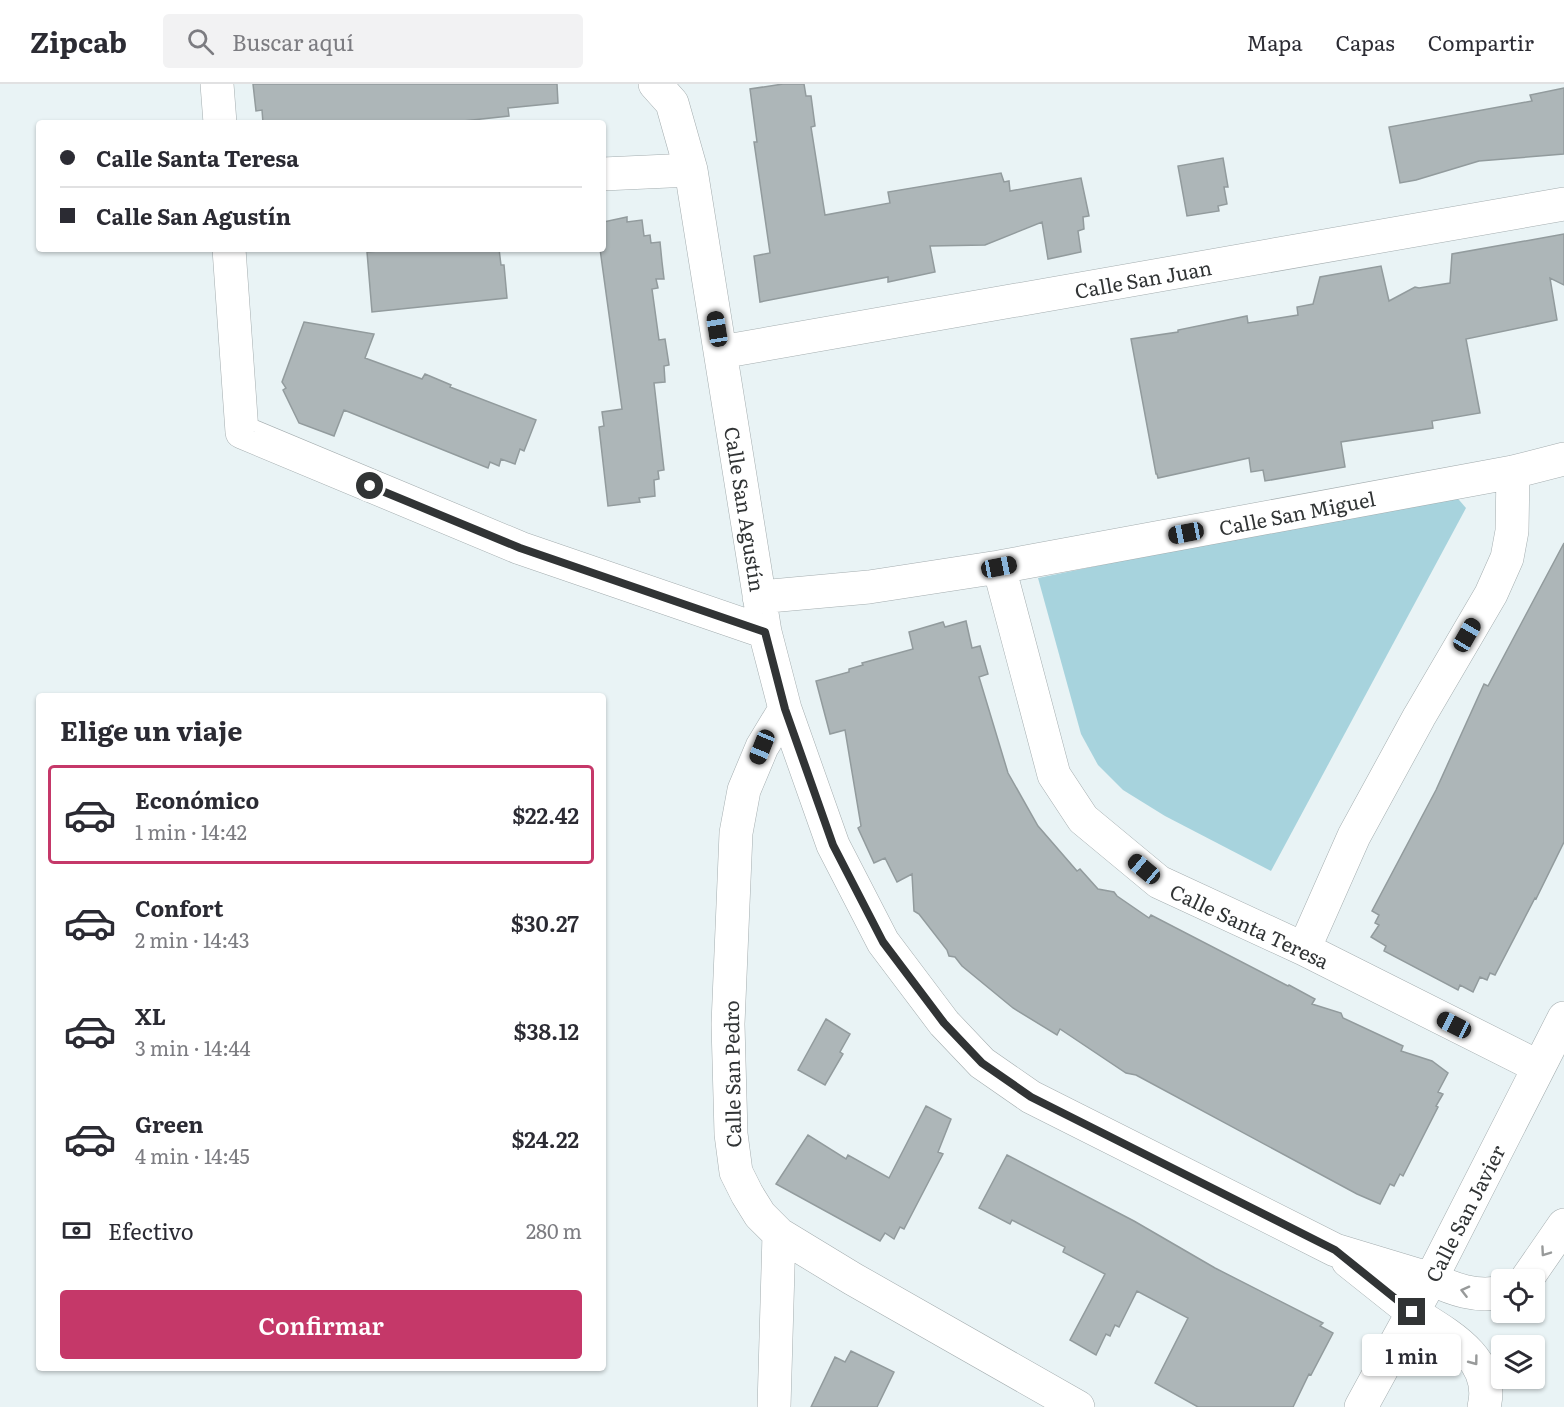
<!DOCTYPE html>
<html lang="es">
<head>
<meta charset="utf-8">
<style>
  :root { --surface:#fff; --page:#f2f2f3; --text:#2b2b33; --muted:#7c7c81; --line:#e1e1e2; --accent:#c53869 }
  body { margin:0; font-family:Literata,serif; background:var(--page); color:var(--text); height:100vh; display:flex; flex-direction:column; font-size:22px; white-space:nowrap }
  * { box-sizing:border-box; margin:0 }
  p { font-size:20px; color:var(--muted) }
  .icon { flex:none; width:33px; height:33px; fill:none; stroke:currentColor; stroke-width:2; stroke-linecap:round; stroke-linejoin:round }
  .map { position:relative; flex:1; overflow:hidden }
  .side { position:absolute; left:36px; top:609px; width:570px; height:678px; display:flex; flex-direction:column; background:var(--surface); border-radius:6px; box-shadow:0 2px 4px #0004 }
  .side>* { flex:none }
  .guide { position:absolute; left:36px; top:36px; width:570px; height:132px; border-radius:6px; box-shadow:0 2px 4px #0004; display:grid; align-content:center; height:132px; padding:0 24px; background:var(--surface) }
  .fabs { position:absolute; left:1491px; top:1185px; display:grid; gap:12px }
  .fabs a { display:grid; place-items:center; width:54px; height:54px; border-radius:6px; background:var(--surface); box-shadow:0 2px 4px #0004; font-size:30px }
  .end { position:absolute; width:27px; height:27px; margin:-14px; border:8px solid #313435; background:#fff; box-shadow:0 0 0 3px #fff }
  .from { border-radius:50% }
  .bubble { position:absolute; height:42px; border-radius:6px; background:var(--surface); box-shadow:0 2px 4px #0004; font-size:20px; font-weight:600; line-height:42px; text-align:center }
  .car { position:absolute; width:18px; height:36px; margin:-18px -9px; border-radius:8px; box-shadow:0 0 4px 2px #0007; background:linear-gradient(#222 24%,#8ab4d8 0 40%,#222 0 76%,#8ab4d8 0 86%,#222 0) }
  .guide b { display:flex; align-items:center; gap:21px; height:57px; font-size:22px }
  .guide b+b { border-top:2px solid var(--line) }
  .guide i { width:15px; height:15px; background:var(--text) }
  ul { padding:0; list-style:none }
  li { display:flex; align-items:center; gap:18px; height:99px; margin:0 12px 9px; padding:0 12px; border:3px solid transparent; border-radius:6px }
  li div { flex:1 }
  li b { display:block; font-size:22px }
  li em { font-style:normal; font-weight:600 }
  li.current { border-color:var(--accent) }
  li>.icon { width:54px; height:54px; stroke-width:1.5 }
  h2 { padding:0 24px; font-size:27px; line-height:72px }
  .pay { display:flex; align-items:center; gap:15px; height:66px; padding:0 24px; font-size:22px }
  .pay p { margin-inline-start:auto }
  .cta { display:flex; gap:12px; margin-top:auto; padding:12px 24px }
  .cta a { flex:1; height:69px; border-radius:6px; background:var(--accent); color:#fff; font-size:24px; font-weight:600; line-height:69px; text-align:center }
  header { display:flex; align-items:center; gap:36px; box-sizing:border-box; height:84px; padding:0 30px; background:var(--surface); border-bottom:2px solid var(--line) }
  header strong { font-size:28px }
  nav { display:flex; gap:33px; margin-inline-start:auto; font-size:21px }
  .search { width:420px; height:54px; background:var(--page); display:flex; align-items:center; gap:15px; box-sizing:border-box; padding:0 21px; border-radius:6px; color:var(--muted); font-size:22px }
  .map>svg:first-child { display:block }
  .green { fill:#a7d3dd }
  .building { fill:#adb6b8; stroke:#929b9d; stroke-width:1.5 }
  .lines { fill:none; stroke-linecap:round; stroke-linejoin:round }
  .minor-casing { stroke:#a4adaf; stroke-width:34 }
  .highway-casing { stroke:#a4adaf; stroke-width:34 }
  .minor { stroke:#fff; stroke-width:33 }
  .highway { stroke:#fff; stroke-width:33 }
  .oneway { stroke:#989a9a }
  .route { stroke:#313435; stroke-width:8 }
  .labels { text-anchor:middle; dominant-baseline:central; stroke-width:6; stroke-linejoin:round; paint-order:stroke }
  .street-label { font-size:20px; fill:#313435; stroke:#fff }
</style>
</head>
<body>
<header>
<strong>Zipcab</strong>
<div class="search"><svg class="icon" aria-label="search" viewBox="0 0 24 24"><circle cx="10" cy="10" r="6"/><path d="M15 15l6 6"/></svg>Buscar aquí</div>
<nav><a>Mapa</a><a>Capas</a><a>Compartir</a></nav>
</header>
<div class="map">
<svg width="1564" height="1323" viewBox="0 0 1564 1323">
  <rect width="100%" height="100%" fill="#e9f3f5"/>
  <!-- green -->
  <path class="green" d="M1453,409L1466,424L1271,787L1165,732L1123,706L1098,681L1081,650L1038,494Z"/>
  <!-- building -->
  <path class="building" d="M253,0H557L558,19L508,24L509,32L463,37L423,39H263L262,26L256,27Z
    M783,0H804L806,12H811L815,42L811,43L825,131L890,119L888,108L1001,89L1004,98L1009,97L1010,107L1081,94L1089,132L1083,133L1084,145L1078,147L1081,168L1048,175L1042,138L985,161L930,162L935,188L888,198V193L760,218L754,172L770,169L754,58H757L750,5Z
    M1564,4V70L1479,77L1416,96L1400,99L1389,43L1532,17L1530,11Z
    M1223,74L1228,103H1224L1227,120L1218,122L1219,127L1187,132L1178,82Z
    M627,133V138L642,136L644,152L650,151L651,159L660,158L662,178L664,195H656L658,204L652,205L659,256L665,255L669,281L664,282L665,298L654,299L664,386L658,387L659,395L654,396L655,412L639,414L640,418L608,422L599,343L604,342L602,328L622,325L600,165H603V138Z
    M1564,150V201L1550,194L1557,236L1466,255L1480,329L1432,337L1433,344L1341,358L1345,383L1265,397L1263,386L1251,388L1249,374L1158,394L1157,390H1156L1131,255L1178,248V246L1247,232L1248,239L1298,231L1297,223L1313,220L1320,193L1381,182L1389,217L1415,203L1419,204L1450,199L1452,170Z
    M400,165H499L501,181H504L507,214L372,228L367,168Z
    M304,238L374,250L365,274L422,295L425,290L451,301L450,303L536,336L524,367L520,365L515,380L501,375L499,382L490,378L488,384L344,326L334,352L299,339L283,306L286,304L282,298Z
    M1564,459V758L1536,815L1535,814L1495,891L1490,889L1487,896L1480,893L1473,908L1460,901L1458,906L1384,867L1386,862L1371,853L1379,841L1375,839L1379,831L1372,827L1436,706L1484,600L1488,602Z
    M966,537L972,564L980,562L988,590L979,593L1008,689L1038,742L1077,787L1080,785L1098,805L1114,808L1117,812L1149,834L1151,831L1288,902L1289,901L1315,915L1312,920L1341,929L1343,934L1403,962L1401,967L1432,977L1448,989L1438,1008L1443,1010L1436,1022L1438,1023L1403,1092L1400,1090L1394,1102L1390,1100L1380,1120L1357,1110L1136,991L1126,989L1060,945L1057,951L1013,924L962,882L955,873L949,872L947,866L919,830L914,827L912,790L897,798L885,774L874,779L858,744L861,742L845,646L830,650L816,597L849,588V585L863,581L862,579L913,565L909,548L943,538L945,543Z
    M826,935L850,950L840,968L843,970L825,1001L798,986Z
    M926,1022L951,1035L938,1068L943,1070L904,1145L900,1143L894,1155L885,1149L880,1157L776,1100L808,1051L846,1075L848,1071L889,1094Z
    M1007,1071L1134,1137L1215,1184L1323,1239L1320,1242L1333,1249L1311,1291L1309,1290L1293,1323H1198L1155,1299L1188,1234L1137,1207L1119,1243L1115,1241L1110,1252L1106,1250L1096,1271L1070,1256L1105,1190L1063,1168L1065,1163L1012,1136L1010,1140L979,1124Z
    M851,1267L894,1288L877,1323H811L835,1273L845,1278Z"/>
  <g class="lines">
    <defs>
      <path id="minor" d="M217,0L220,39
        M655,0L672,19L691,86L765,548L785,625L833,761L883,858L944,939L982,979L1031,1013L1335,1166L1431,1195
        M603,90L691,86
        M229,165L242,348L520,464L765,548
        M721,268L1564,120
        M999,483L1054,691L1083,735L1159,798L1304,865L1539,983
        M759,513L869,503L999,483L1513,388L1564,375
        M785,625L762,663L744,706L736,749L728,940L731,1050L736,1088L747,1110L760,1131L779,1150L853,1195L1078,1323
        M1304,865L1354,752L1419,633L1491,510L1507,474L1512,447L1513,388
        M1348,1177L1412,1228
        M774,1323L779,1150
        M1361,1323L1431,1195L1564,934"/>
      <path id="highway" d="M1431,1195C1453,1205 1476,1214 1502,1208
        M1526,1196L1564,1141
        M1412,1228C1447,1250 1496,1275 1484,1323"/>
    </defs>
    <!-- minor casing -->
    <use href="#minor" class="minor-casing"/>
    <!-- highway casing -->
    <use href="#highway" class="highway-casing"/>
    <!-- minor -->
    <use href="#minor" class="minor"/>
    <!-- highway -->
    <use href="#highway" class="highway"/>
  </g>
  <!-- one-way arrows -->
  <defs><path id="oneway-chevron" d="M-2-3.5L2.5 0L-2 3.5" fill="none" stroke-width="1.6" stroke-linecap="round" stroke-linejoin="round" transform="scale(1.5)"/></defs>
  <g class="oneway">
    <use href="#oneway-chevron" transform="translate(1545 1168) rotate(125)"/>
    <use href="#oneway-chevron" transform="translate(1465 1207) rotate(-166)"/>
    <use href="#oneway-chevron" transform="translate(1474 1277) rotate(53)"/>
  </g>
  <g class="lines">
    <!-- route -->
    <path class="route" d="M370,402L520,464L765,548L785,625L833,761L883,858L944,939L982,979L1031,1013L1335,1166L1412,1228"/>
  </g>
  <g class="labels">
    <!-- street labels -->
    <g class="street-label">
      <text transform="translate(1143 194) rotate(-10)">Calle San Juan</text>
      <text transform="translate(746 425) rotate(81)">Calle San Agustín</text>
      <text transform="translate(1297 428) rotate(-11)">Calle San Miguel</text>
      <text transform="translate(1250 841) rotate(25)">Calle Santa Teresa</text>
      <text transform="translate(731 990) rotate(-91)">Calle San Pedro</text>
      <text transform="translate(1464 1129) rotate(-63)">Calle San Javier</text>
    </g>
  </g>
</svg>
<div class="fabs">
<a><svg class="icon" aria-label="locate" viewBox="0 0 24 24"><circle cx="12" cy="12" r="6"/><path d="M12 2v4M12 18v4M2 12h4M18 12h4"/></svg></a>
<a><svg class="icon" aria-label="layers" viewBox="0 0 24 24"><path d="M12 4l9 5-9 5-9-5zM3 14l9 5 9-5"/></svg></a>
</div>
<i class="end from" style="left:370px;top:402px"></i>
<i class="end" style="left:1412px;top:1228px"></i>
<div class="bubble" style="left:1362px;top:1250px;width:99px">1 min</div>
<i class="car" style="left:717px;top:245px;rotate:351deg"></i>
<i class="car" style="left:1186px;top:449px;rotate:259deg"></i>
<i class="car" style="left:999px;top:483px;rotate:79deg"></i>
<i class="car" style="left:1467px;top:551px;rotate:30deg"></i>
<i class="car" style="left:762px;top:663px;rotate:202deg"></i>
<i class="car" style="left:1144px;top:785px;rotate:310deg"></i>
<i class="car" style="left:1454px;top:941px;rotate:297deg"></i>
<div class="guide">
<b><i class="from"></i>Calle Santa Teresa</b>
<b><i></i>Calle San Agustín</b>
</div>
<section class="side">
<h2>Elige un viaje</h2>
<ul>
<li class="current"><svg class="icon" aria-label="car" viewBox="0 0 24 24"><path d="M5 17H2v-5l4-1 3-4h7l3 4 3 1v5h-3M9 17h6M6 11h13"/><circle cx="7" cy="17" r="2"/><circle cx="17" cy="17" r="2"/></svg><div><b>Económico</b><p>1 min · 14:42</p></div><em>$22.42</em></li>
<li><svg class="icon" aria-label="car" viewBox="0 0 24 24"><path d="M5 17H2v-5l4-1 3-4h7l3 4 3 1v5h-3M9 17h6M6 11h13"/><circle cx="7" cy="17" r="2"/><circle cx="17" cy="17" r="2"/></svg><div><b>Confort</b><p>2 min · 14:43</p></div><em>$30.27</em></li>
<li><svg class="icon" aria-label="car" viewBox="0 0 24 24"><path d="M5 17H2v-5l4-1 3-4h7l3 4 3 1v5h-3M9 17h6M6 11h13"/><circle cx="7" cy="17" r="2"/><circle cx="17" cy="17" r="2"/></svg><div><b>XL</b><p>3 min · 14:44</p></div><em>$38.12</em></li>
<li><svg class="icon" aria-label="car" viewBox="0 0 24 24"><path d="M5 17H2v-5l4-1 3-4h7l3 4 3 1v5h-3M9 17h6M6 11h13"/><circle cx="7" cy="17" r="2"/><circle cx="17" cy="17" r="2"/></svg><div><b>Green</b><p>4 min · 14:45</p></div><em>$24.22</em></li>
</ul>
<div class="pay"><svg class="icon" aria-label="cash" viewBox="0 0 24 24"><path d="M3 7h18v10H3z"/><circle cx="12" cy="12" r="2"/></svg>Efectivo<p>280 m</p></div>
<div class="cta"><a>Confirmar</a></div>
</section>
</div>
</body>
</html>
